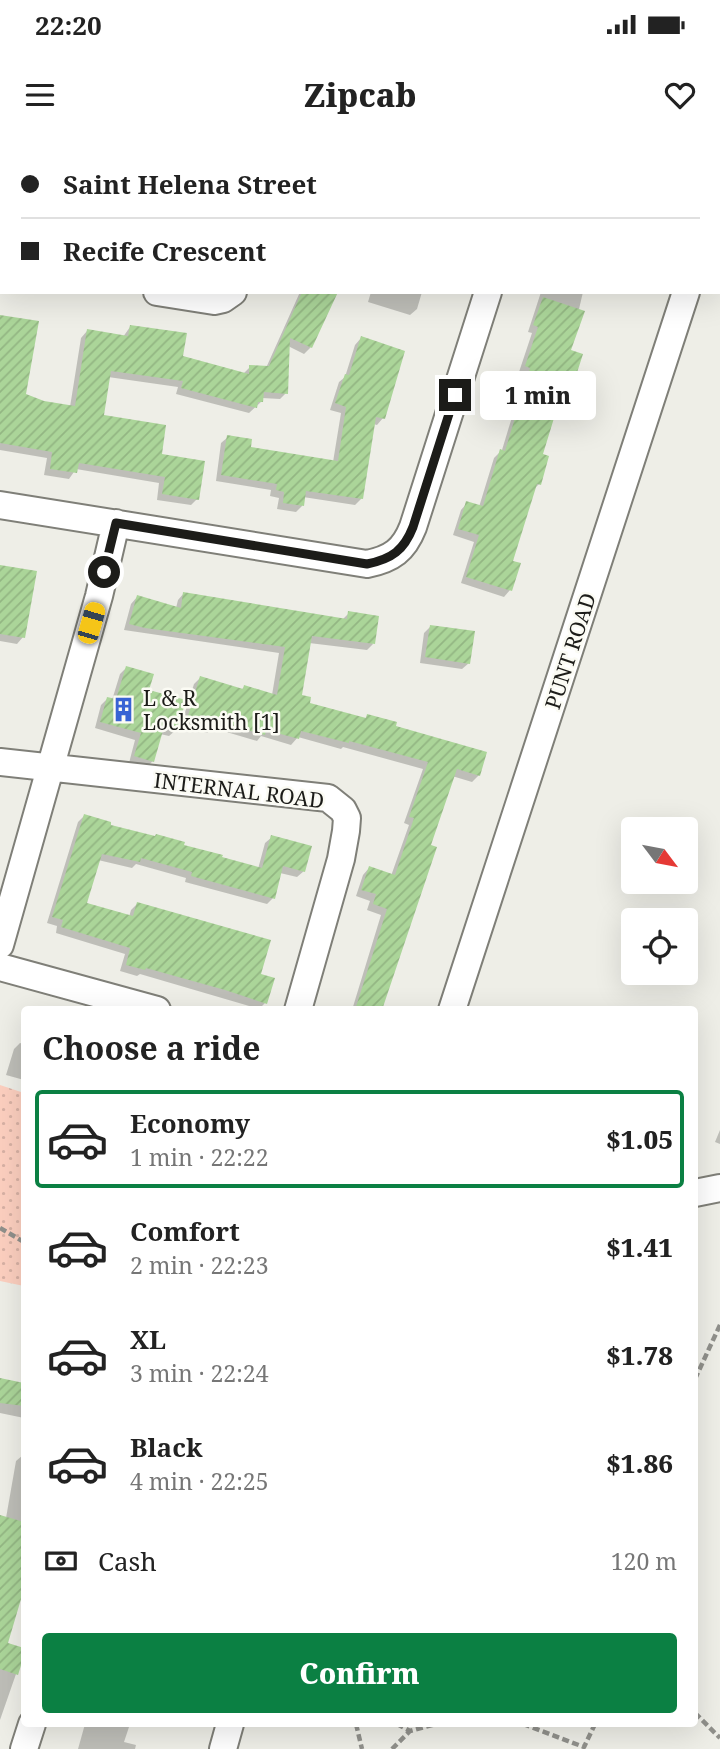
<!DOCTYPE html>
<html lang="en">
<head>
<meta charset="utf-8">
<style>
  :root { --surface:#fff; --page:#f6f6f6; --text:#222; --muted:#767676; --line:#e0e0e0; --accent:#0b8043 }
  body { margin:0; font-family:"Noto Serif",serif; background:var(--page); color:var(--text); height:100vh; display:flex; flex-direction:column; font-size:26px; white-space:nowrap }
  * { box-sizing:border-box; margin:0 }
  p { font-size:23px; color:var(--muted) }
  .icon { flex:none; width:38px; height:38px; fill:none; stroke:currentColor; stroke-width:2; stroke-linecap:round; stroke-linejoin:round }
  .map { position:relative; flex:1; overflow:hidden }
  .details { position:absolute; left:21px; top:866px; width:677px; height:721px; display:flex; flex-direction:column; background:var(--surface); border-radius:7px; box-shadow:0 7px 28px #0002 }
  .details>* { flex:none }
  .top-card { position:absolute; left:0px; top:0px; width:721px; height:154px; box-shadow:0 7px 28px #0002; display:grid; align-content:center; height:154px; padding:0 21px; background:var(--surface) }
  .needle { width:46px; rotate:122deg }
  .controls { position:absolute; left:621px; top:677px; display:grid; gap:14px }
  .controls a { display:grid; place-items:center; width:77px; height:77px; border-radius:7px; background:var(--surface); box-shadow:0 7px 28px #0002; font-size:35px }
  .end { position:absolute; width:32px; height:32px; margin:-16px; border:9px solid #1c1c19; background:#fff; box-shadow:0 0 0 4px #fff }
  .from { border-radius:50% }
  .bubble { position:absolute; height:49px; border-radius:7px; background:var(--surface); box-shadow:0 7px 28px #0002; font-size:23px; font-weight:800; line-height:49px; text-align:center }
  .car { position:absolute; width:21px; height:42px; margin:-21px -10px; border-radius:9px; box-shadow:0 0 5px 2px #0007; background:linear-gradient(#f5c518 24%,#345 0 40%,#f5c518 0 76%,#345 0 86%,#f5c518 0) }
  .top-card b { display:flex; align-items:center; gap:24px; height:66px; font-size:26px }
  .top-card b+b { border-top:2px solid var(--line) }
  .top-card i { width:18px; height:18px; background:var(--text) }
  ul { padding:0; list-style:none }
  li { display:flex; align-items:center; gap:21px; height:98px; margin:0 14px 10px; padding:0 7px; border:4px solid transparent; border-radius:7px }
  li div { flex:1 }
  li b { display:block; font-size:26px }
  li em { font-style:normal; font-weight:800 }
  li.active { border-color:var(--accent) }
  li>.icon { width:63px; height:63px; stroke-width:1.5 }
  h2 { padding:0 21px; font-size:32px; line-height:84px }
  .pay { display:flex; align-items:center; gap:18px; height:77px; padding:0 21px; font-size:26px }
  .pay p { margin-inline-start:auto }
  .cta { display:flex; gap:14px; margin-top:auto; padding:14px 21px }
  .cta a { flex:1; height:80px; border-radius:7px; background:var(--accent); color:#fff; font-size:28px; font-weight:800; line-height:80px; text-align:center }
  .status { display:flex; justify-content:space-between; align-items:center; height:49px; padding:0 35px; background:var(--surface); direction:ltr }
  .status svg { height:19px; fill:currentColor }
  header { display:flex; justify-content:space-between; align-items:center; height:91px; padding:0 21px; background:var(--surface); font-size:32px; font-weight:800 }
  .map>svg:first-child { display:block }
  .park { fill:url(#park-dots) }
  .shadow { fill:#0003 }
  .building { fill:url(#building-hatch) }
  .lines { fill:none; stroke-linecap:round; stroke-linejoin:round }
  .minor-casing { stroke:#7f7f78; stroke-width:30 }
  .path { stroke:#90908b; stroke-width:4.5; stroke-dasharray:7 3.5; stroke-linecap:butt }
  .minor { stroke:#fff; stroke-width:26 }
  .route { stroke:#1c1c19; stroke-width:9 }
  .labels { text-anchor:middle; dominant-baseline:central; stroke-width:5; stroke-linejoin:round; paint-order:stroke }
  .street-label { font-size:21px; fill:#1c1c19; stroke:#fbfbf4 }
  .poi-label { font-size:21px; fill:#1c1c19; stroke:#fbfbf4; text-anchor:start }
</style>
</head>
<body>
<div class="status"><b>22:20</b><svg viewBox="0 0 49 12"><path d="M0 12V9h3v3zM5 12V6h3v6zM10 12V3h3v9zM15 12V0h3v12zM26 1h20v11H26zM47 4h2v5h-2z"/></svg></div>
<header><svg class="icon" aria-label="menu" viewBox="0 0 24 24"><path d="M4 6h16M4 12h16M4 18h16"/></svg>Zipcab<svg class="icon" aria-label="heart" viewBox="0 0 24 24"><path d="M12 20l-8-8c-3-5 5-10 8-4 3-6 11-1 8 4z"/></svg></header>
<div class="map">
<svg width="720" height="1609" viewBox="0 0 720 1609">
  <defs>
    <pattern id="park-dots" width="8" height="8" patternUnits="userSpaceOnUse" patternTransform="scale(1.75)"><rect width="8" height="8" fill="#fccfbf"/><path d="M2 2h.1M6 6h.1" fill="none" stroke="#d7b1a4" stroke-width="1.8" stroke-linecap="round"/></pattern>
    <pattern id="building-hatch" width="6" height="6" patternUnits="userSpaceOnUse" patternTransform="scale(1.75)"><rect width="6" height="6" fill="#abd599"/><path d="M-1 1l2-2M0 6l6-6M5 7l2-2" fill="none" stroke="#93b683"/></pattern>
  </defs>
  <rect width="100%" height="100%" fill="#eeeee7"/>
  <!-- park -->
  <path class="park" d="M0,0H171L2,2V14Z
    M0,945L24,953V1146L0,1141Z"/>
  <!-- shadow -->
  <path class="shadow" d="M336,0H370L335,2Z
    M425,0H462L424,2Z
    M581,0H645L581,2Z
    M648,0H678L677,2Z
    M0,40H2V77L0,76Z
    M300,152H336L311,207L304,214L288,206L286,253L280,259L262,258V261L249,273L176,254L178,247L108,237L102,277L160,316L197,359L191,365L157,360L159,343L76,329L69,339L44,335L47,318L0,310V177L24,255L44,263L70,267L81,198L87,191L123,197L130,187L181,218L243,234L250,227L266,228Z
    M371,152H422L417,169L410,175L368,162Z
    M541,152H583L569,212L572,241L566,247L562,246L541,315L539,344L534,349L511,422L518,424L510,450L504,457L461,443L474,402L453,395L461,370L467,363L479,367L494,318L502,310L525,234L519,232L532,193L528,192Z
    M361,198L383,278L377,285L373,284L362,358L355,365L303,357L302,366L296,372L277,369L279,358L270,356L271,350L216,341L221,303L228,297L249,309L333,322L341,273L330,270L339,242L345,237L355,205Z
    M0,427L23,497L17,504L0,501Z
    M184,453L342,480L349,473L373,504L367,510L309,503L300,556L307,564L364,580L367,576L394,587L479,635L472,642L452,636L429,706L380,870H352L381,775L367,770L370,761L356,756L363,735L369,728L391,736L409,685L404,683L423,629L343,607L341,609L298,597L291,605L261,596L257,601L213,588L207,593L181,585L194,544L200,538L241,550L244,547L272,555L279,513L124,490L131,464L137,457L176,468L178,460Z
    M430,487L469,523L462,529L420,523L424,493Z
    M126,528L176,590L169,596L160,594L153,621L146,627L129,623L135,600L95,588L101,565L108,558L112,560L120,534Z
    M84,676L108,686L258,729L265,703L272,697L304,731L297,737L280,733L273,758L267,764L185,742L186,738L136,724L132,728L98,720L85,764L129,777L131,770L137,764L259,835L265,863L259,869L140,834L137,836L120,831L125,814L56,793L57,786L47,783L78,682Z
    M20,903L24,904V940L6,935L14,909Z
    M720,990V1004L715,1002Z
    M0,1240L24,1245V1278L0,1273Z
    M23,1315H24V1443L6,1504L24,1511L0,1580V1381L6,1378L16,1321Z
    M85,1584H130L124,1602L136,1605L135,1609H78Z"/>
  <!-- building -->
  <path class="building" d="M302,152H338L312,208L290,198L288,254L264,252L263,262H258L257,268L181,248L183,241L111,231L104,275L166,285L162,314L205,321L199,360L162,354L165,337L79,323L77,333L50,329L52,312L0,303V175L39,181L26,254L44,261L75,266L87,189L128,196L130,185L187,193L183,216L249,234V225L269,226Z
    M543,157L585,171L571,210L583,214L574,242L566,239L543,314L549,316L541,345L537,344L513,421L521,423L512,451L466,437L479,395L458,389L466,361L483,366L500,309L505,311L530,228L525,226L538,187L533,185Z
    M361,196L405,211L385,279L376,277L363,359L306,351L304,366L283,363L284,352L276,350L277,344L221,335L227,295L252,299L251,307L338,321L346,267L335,263L345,234L349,235Z
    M0,425L37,431L25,498L0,494Z
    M183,452L347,479L348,471L379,476L375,504L312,496L302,555L311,557L310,563L366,578L367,574L397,582L396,586L487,612L480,636L457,629L431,705L437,707L382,870H355L387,769L373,764L376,754L361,750L369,726L395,735L414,678L409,677L428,622L349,601V603L301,591L299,599L266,590L265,595L217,581L215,587L187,579L200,536L243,549L244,545L277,555L285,507L145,488L129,484L137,455L181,468Z
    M430,485L475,491L470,524L425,517Z
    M126,526L154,534L149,550L186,560L177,591L164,587L154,622L134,616L141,593L100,582L107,557L116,559Z
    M84,674L111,682V685L155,696L156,694L185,702L184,705L223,715L222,717L262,728L271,695L312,706L305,732L283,726L275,759L191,736L192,732L141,718L140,722L102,714L87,763L133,776L137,762L271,800L261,834L275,838L267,864L225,850L146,828L145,830L126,825L130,808L61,787L63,780L52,777Z
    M0,1238L24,1243V1266L0,1263Z
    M0,1375L24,1382V1449L8,1503L24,1508V1516L18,1535L0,1529Z"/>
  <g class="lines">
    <defs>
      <path id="minor" d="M289,2L290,0
        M537,2V0
        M719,47L720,44
        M0,128H2
        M157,152L214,161L223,159L233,152
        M0,365L367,424C392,419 404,410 413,387L488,152
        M0,622L328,658L343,670L347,678L346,691L341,719L298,870
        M0,805L99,456L116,383
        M0,827L157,870
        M452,870L686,152
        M695,1053L720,1048
        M24,1609L32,1584
        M223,1609L230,1584"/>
    </defs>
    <!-- minor casing -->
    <use href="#minor" class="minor-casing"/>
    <!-- path -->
    <path class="path" d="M0,1088L24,1102
      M695,1239L720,1185
      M695,1573L720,1598
      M356,1584L362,1609
      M397,1584L410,1591L436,1584
      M523,1584L584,1607L595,1584
      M392,1609L410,1591"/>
    <!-- minor -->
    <use href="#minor" class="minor"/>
  </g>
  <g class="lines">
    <!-- route -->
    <path class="route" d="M104,432L116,383L367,424C392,419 404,410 413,387L455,255"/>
  </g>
  <!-- icons -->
  <defs>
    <symbol id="building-bare" viewBox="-9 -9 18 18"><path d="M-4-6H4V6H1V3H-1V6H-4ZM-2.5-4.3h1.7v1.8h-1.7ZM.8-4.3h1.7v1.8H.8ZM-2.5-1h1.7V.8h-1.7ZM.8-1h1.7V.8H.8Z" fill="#3863d4" stroke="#fbfbf4" stroke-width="2.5" paint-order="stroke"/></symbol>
  </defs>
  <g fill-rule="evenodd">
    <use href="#building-bare" x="106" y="552" width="35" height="35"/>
  </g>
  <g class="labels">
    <!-- street labels -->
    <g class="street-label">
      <text transform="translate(570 511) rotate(-72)">PUNT ROAD</text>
      <text transform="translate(239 650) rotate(7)">INTERNAL ROAD</text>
    </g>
    <!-- poi labels -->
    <g class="poi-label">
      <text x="143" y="558">L &amp; R<tspan x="143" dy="24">Locksmith [1]</tspan></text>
    </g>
  </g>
</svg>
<div class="controls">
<a><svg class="needle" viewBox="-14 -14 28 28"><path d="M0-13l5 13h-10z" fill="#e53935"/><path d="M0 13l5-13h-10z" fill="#767676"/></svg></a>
<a><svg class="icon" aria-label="locate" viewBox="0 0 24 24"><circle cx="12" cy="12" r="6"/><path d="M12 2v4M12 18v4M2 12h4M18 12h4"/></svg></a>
</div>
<i class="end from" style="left:104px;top:432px"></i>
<i class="end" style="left:455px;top:255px"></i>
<div class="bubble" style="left:480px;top:231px;width:116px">1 min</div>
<i class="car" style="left:91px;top:483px;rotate:16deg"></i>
<div class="top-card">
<b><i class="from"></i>Saint Helena Street</b>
<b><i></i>Recife Crescent</b>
</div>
<section class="details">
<h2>Choose a ride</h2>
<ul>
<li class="active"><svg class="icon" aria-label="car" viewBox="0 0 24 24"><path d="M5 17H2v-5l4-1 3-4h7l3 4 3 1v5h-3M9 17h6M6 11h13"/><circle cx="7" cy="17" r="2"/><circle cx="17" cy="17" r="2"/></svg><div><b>Economy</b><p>1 min · 22:22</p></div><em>$1.05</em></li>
<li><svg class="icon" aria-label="car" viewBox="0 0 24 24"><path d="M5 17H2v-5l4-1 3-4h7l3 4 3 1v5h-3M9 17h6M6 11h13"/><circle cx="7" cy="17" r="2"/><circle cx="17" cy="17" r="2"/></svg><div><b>Comfort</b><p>2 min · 22:23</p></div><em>$1.41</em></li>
<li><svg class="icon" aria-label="car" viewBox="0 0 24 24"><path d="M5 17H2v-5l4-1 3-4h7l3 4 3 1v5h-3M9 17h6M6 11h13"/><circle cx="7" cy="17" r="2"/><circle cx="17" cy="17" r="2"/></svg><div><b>XL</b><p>3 min · 22:24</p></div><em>$1.78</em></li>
<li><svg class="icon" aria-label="car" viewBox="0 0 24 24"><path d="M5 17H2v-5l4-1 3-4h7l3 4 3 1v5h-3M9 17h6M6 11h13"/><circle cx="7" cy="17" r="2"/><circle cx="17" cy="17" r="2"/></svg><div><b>Black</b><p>4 min · 22:25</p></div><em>$1.86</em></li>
</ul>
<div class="pay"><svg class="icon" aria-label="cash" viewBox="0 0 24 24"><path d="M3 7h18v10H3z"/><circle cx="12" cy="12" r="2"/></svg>Cash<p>120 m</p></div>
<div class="cta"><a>Confirm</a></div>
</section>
</div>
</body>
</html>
